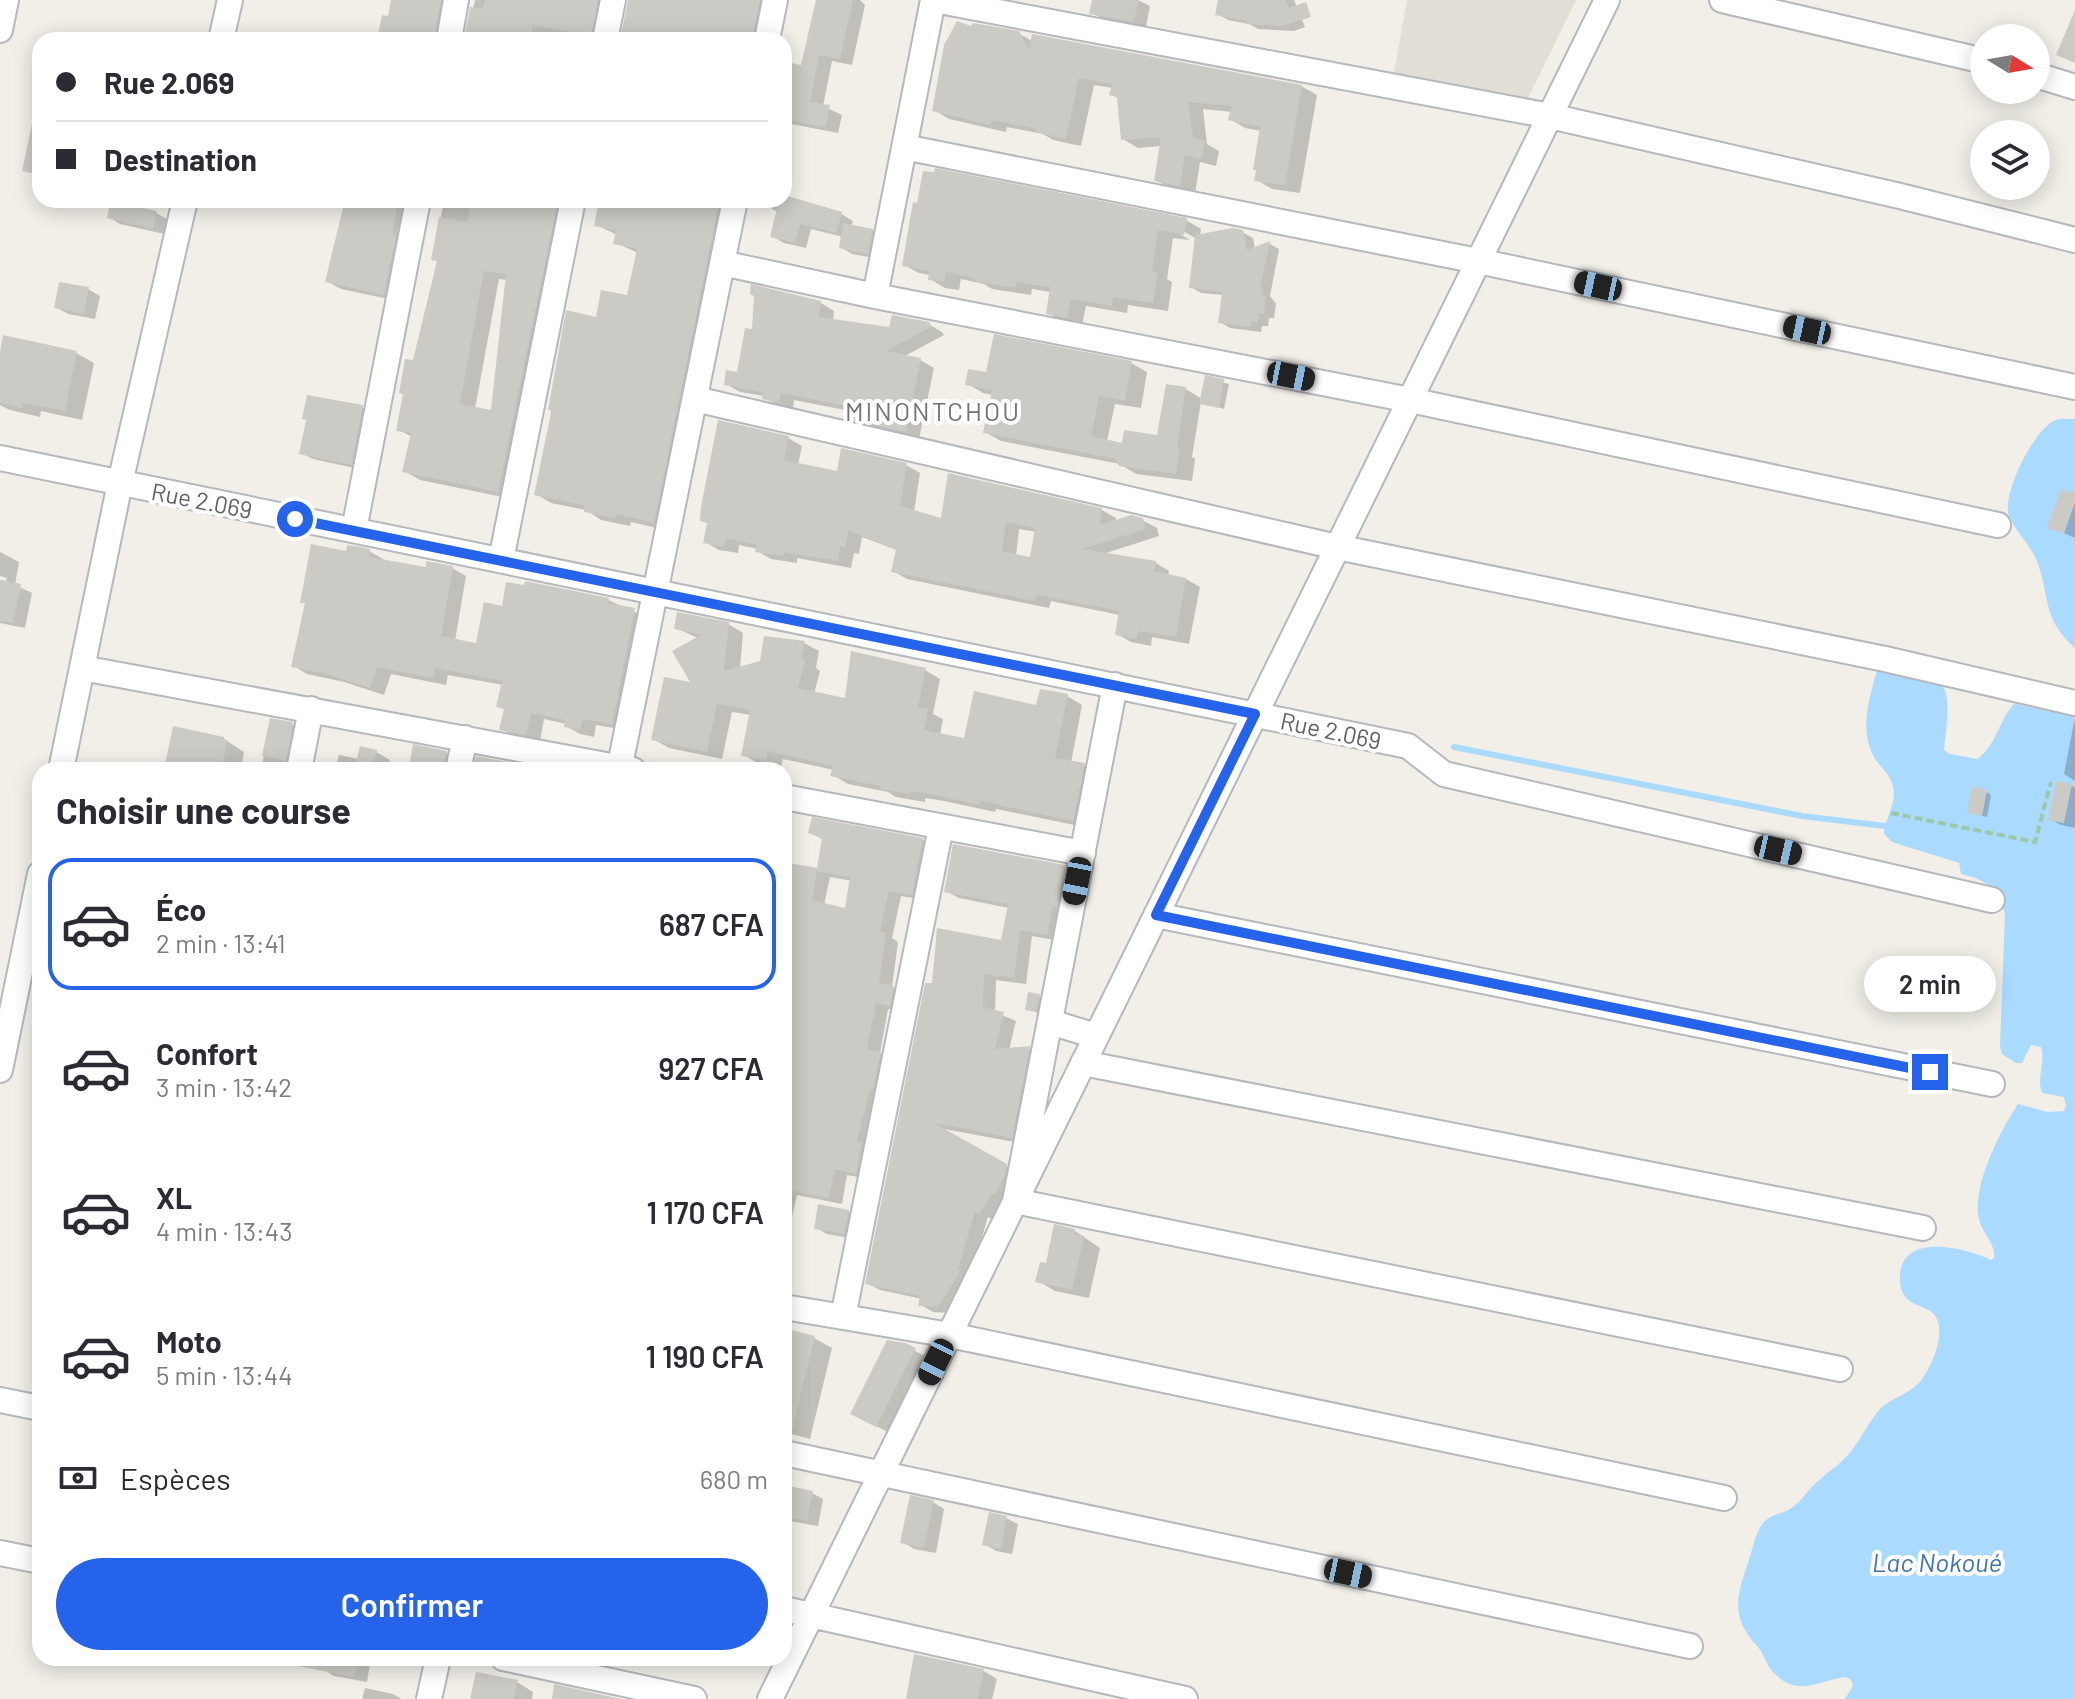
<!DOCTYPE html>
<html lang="fr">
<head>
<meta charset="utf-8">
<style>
  :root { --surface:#fff; --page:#f7f7f7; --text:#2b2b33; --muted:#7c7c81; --line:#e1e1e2; --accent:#2563eb }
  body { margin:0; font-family:Barlow,sans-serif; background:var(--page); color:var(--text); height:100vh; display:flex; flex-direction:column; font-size:30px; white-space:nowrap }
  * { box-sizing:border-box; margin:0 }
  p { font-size:26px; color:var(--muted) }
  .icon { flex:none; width:44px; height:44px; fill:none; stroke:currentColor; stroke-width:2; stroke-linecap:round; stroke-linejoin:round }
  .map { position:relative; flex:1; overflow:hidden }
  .side { position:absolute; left:32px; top:762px; width:760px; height:904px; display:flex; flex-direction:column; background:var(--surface); border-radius:24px; box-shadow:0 4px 20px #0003 }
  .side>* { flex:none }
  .banner { position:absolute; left:32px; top:32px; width:760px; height:176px; border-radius:24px; box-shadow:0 4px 20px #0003; display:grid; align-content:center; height:176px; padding:0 24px; background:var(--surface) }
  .needle { width:52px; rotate:101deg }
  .tools { position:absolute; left:1970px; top:24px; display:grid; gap:16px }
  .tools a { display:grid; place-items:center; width:80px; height:80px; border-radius:50%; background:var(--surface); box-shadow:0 4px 20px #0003; font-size:40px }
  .end { position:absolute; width:36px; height:36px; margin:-18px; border:10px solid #2563eb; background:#fff; box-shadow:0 0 0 4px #fff }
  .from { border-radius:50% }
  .bubble { position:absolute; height:56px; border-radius:28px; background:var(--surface); box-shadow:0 4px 20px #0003; font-size:26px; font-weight:600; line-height:56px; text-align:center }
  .car { position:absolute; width:24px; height:48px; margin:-24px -12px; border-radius:10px; box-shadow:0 0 6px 2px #0007; background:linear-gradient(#222 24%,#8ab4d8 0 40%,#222 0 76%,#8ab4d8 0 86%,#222 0) }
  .banner b { display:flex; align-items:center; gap:28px; height:76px; font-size:30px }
  .banner b+b { border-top:2px solid var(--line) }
  .banner i { width:20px; height:20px; background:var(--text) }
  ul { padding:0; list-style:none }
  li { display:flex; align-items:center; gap:24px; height:132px; margin:0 16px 12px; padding:0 8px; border:4px solid transparent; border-radius:24px }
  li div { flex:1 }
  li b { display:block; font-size:30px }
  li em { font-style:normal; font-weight:600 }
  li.current { border-color:var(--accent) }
  li>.icon { width:72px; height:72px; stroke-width:1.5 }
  h2 { padding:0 24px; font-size:36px; line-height:96px }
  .pay { display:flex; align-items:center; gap:20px; height:88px; padding:0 24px; font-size:30px }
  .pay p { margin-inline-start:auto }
  .cta { display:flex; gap:16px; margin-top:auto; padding:16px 24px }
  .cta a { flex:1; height:92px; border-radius:48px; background:var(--accent); color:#fff; font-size:32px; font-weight:600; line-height:92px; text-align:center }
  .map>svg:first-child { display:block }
  .education { fill:#e1ded6 }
  .water { fill:#aadaff }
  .shadow { fill:#0003; fill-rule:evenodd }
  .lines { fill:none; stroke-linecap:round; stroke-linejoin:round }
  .stream { stroke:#aadaff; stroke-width:6 }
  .building { fill:#cccac5; fill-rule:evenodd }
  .minor-casing { stroke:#b5b8bc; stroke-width:28 }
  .path { stroke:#9cc7a9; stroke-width:4; stroke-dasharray:8 4; stroke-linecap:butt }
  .minor { stroke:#fff; stroke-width:24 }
  .route { stroke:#2563eb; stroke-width:10 }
  .labels { text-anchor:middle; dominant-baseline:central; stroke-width:8; stroke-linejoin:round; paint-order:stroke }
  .street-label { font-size:24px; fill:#5f6368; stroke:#fff }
  .neighbourhood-label { font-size:26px; letter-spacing:2px; fill:#70757a; stroke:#fff }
  .water-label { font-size:26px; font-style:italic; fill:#4174aa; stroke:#fff }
</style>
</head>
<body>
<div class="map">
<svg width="2075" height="1699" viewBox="0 0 2075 1699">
  <rect width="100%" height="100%" fill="#f1efe8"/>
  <!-- education -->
  <path class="education" d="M1407,0H1576L1528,98L1394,73Z"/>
  <!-- water -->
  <path class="water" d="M2075,419V648C2043,620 2050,599 2038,564C2032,546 2016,533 2009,516C2001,494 2035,427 2056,420C2061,418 2070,419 2075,419Z
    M1883,668C1898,672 1927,675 1939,683C1954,692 1945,735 1944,750L1950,754L1977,759C1997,745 1998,721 2014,704L2075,716V1699H1845L1853,1686L1851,1680L1846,1677C1818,1680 1798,1699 1773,1672C1766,1664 1764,1654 1757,1646C1728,1615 1738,1593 1750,1557C1753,1546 1756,1532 1763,1523C1772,1513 1785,1514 1794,1506C1801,1501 1805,1494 1811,1488C1820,1478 1832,1470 1843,1460C1860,1444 1867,1422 1882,1407C1894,1397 1913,1392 1922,1379C1932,1366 1943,1339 1938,1322C1933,1300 1898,1314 1900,1275C1903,1232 1965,1248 1991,1260L1994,1258C1996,1245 1984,1235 1980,1223C1969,1191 2000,1131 2018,1104L2048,1112L2064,1111L2066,1106L2064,1097L2042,1093C2036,1078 2046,1062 2041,1047L2031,1045L2022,1063H2016L2002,1054L2000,1047L2005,915C2001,890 1985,879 1961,874L1959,863L1892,842L1884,834C1885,818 1897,804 1893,786C1890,773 1878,766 1873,755C1859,727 1870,697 1877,670Z"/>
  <!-- shadow -->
  <path class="shadow" d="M393,0H458L449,40H377L378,32L389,18Z
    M475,0H618L607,40H467Z
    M629,0H777L769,40H622Z
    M818,0H860L865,5L852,65L832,61L823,106L842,115L838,133L791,124L784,119V86L788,65L803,68Z
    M1094,0H1138L1150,6L1146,27L1103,19L1092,13Z
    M1220,0H1294L1305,27L1294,31L1258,29L1249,24L1228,20L1218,14Z
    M973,28L1018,33L1032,41L1301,86L1317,95L1300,193L1272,189L1257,180L1261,131L1245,128L1230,119L1232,112L1203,109L1207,144L1219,151L1216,166L1200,162L1195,194L1171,189L1156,180L1161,146L1138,148L1123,139L1119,99L1111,94L1113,88L1094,85L1081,146L1053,140L1043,134L1007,127L1006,132L949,119L934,110Z
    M784,198L841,214L853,221L851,227L872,230L883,237L879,259L852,254L841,247L843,237L811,229L806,248L784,243L772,236L778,212L769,207L771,200H784Z
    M351,200H420L398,301L341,289L327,281Z
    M444,200H578L513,499L420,480L404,471L412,437L399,430L439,262L433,259ZM499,279L507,280L493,413L475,409Z
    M592,200H729L669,531L631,522L630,526L601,520L586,510L551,503L536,494L597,320L628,298L638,253L616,243L617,235L597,225L601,205Z
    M156,213L167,219L164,234L120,224L109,217Z
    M1186,220L1201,229L1200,236L1242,232L1253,238L1255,249L1270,244L1279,249L1270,296L1276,304L1274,318H1269L1268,326H1262L1261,332L1230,328L1220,322L1224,295L1201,293L1191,287L1197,239L1177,228L1175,231L1190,240L1173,238L1167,279L1172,282L1168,311L1128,305L1127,313L1086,306L1082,325L1063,322L1048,313L1051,292L1032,289L1031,295L992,289L984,284L961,279L959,290L945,288L930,279V275L919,273L904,265Z
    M88,289L100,296L95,319L68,314L56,307Z
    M821,303L834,311L833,321L891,330L928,324L942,332L944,335L903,357L920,360L934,368L919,439L863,425L849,418L850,411L794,400L793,409L778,406L764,396L740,392L726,384L739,375L753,332Z
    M76,353L94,363L82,420L41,411L40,417L10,410L0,405V362Z
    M1131,363L1147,372L1141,408L1115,404L1107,441L1124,445L1159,437L1167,386L1186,389L1202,399L1207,378L1229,384L1224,409L1201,402L1192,457L1195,459L1192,481L1136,474L1120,464L1001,441L985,432L993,395L983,393L968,384L988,374Z
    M362,407L374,413L363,470L313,459L301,453L308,420Z
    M788,438L802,446L798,465L839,473L906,465L920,473L914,512L943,520L1102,510L1116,518L1115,522L1142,520L1157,528L1159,536L1103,554L1156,563L1169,571L1168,576L1186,579L1200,587L1189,644L1152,637L1151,646L1131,642L1117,634L1120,615L1051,601L1049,608L907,579L893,571L897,550L862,537L859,554L854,553L851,568L797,558V563L771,559L757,551L758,549L739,545L738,553L719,550L705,542ZM1019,529L1037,532L1032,560L1016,556Z
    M2075,496V538L2050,527Z
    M369,551L383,559V562L427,569L452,568L466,576L455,641L478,645L504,608L608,600L648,618L626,730L596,725L594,737L580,734L566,726L567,724L544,719L540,741L515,737L502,729L505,710L498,706L503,685L448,675L446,685L391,674L384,695L344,682L307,674L294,666L348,554Z
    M0,552L19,562L15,585L32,593L25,628L0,623V580L6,581L7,578L0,576Z
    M728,624L743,633L740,669L761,662L804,643L819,651L816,668L820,671L814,694L847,700L925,670L940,679L933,714L943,719L940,735L965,740L1067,696L1082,705L1071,763L1084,765L1099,774L1089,828L996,809L995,812L944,801L925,798V802L896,797L888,792L848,784L833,775L834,770L783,759L781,768L759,764L744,755L751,715L732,712L722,759L669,748L653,739L694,685L698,638L676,628Z
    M271,720L292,724L303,730L295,770H261Z
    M2074,722H2075V781L2064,774Z
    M224,739L244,752L241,770H166Z
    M376,752L390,760L388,770H335L339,755L359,759Z
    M446,753L457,759L455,770L423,768L412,761Z
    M2072,786L2075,788V828L2061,825L2050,819Z
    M1987,792L1991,795L1987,817L1970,812Z
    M813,820L923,840L935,847L925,900L901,896L892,938L898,942L892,987L906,995L902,1012L888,1009L880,1053L892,1061L869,1179L847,1175L842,1204L797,1195L792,1217L789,1216L785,1234L784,886L818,870L823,840L810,832ZM830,877L852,881L847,910L824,905Z
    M1064,867L1077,874L1060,941L1032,936L1026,984L996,980L995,1012L1016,1021L1009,1050L1029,1048L1042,1056L1025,1144L939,1128L1019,1173L993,1220L988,1217L970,1277L951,1313L933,1312L921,1305L922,1299L880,1290L867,1283L934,985L1003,942L1009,908L959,898L946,891Z
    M1039,996L1044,999L1041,1014L1027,1009Z
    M848,1211L860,1218L855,1239L827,1234L816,1228Z
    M1056,1227L1075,1231L1100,1248L1089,1298L1055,1291L1038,1281L1047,1266Z
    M784,1336L814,1338L832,1348L810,1439L784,1432Z
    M904,1345L932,1360L894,1435L870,1423Z
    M784,1487L812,1493L823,1499L818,1526L784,1520Z
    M933,1502L944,1509L936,1553L914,1549L903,1542Z
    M1006,1518L1018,1524L1012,1554L996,1551L985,1544Z
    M325,1658H371L367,1682L334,1676L323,1669Z
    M716,1658H753L752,1665Z
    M984,1671L997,1679L992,1699H908Z
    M517,1682L533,1692L532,1699H472Z
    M365,1688L393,1694L402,1699H362Z"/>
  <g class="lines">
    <!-- stream -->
    <path class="stream" d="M1454,747L1802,816L1885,826"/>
  </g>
  <!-- building -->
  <path class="building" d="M391,0H441L434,40H377L382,15L388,16Z
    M485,0H598L591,36L533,25L530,40H464L470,7L483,9Z
    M628,0H760L752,40H620Z
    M816,0H853L840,59L819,55L810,102L830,105L826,127L784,119L786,62L801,65Z
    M1092,0H1139L1134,22L1089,14Z
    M1218,0H1286L1289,8L1306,2L1311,17L1282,26L1245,24L1246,21L1215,15Z
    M2075,10V63L2056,55Z
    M957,21L971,26L973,23L1019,31L1029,49L1032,34L1302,85L1285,185L1254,181L1256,170H1253L1260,127L1228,120L1231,106L1188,102L1193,138L1205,140L1201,159L1185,155L1180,186L1154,181L1161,137L1121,140L1117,97L1109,95L1112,84L1079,78L1066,139L1036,132L1037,129L992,120L991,125L932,111L944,45Z
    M33,119L40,120V175L22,171Z
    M935,168L1187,218L1184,235L1158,230L1152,271L1158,272L1153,303L1113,297L1112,306L1071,299L1067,318L1046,314L1050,287L1017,282L1016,288L974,281L975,278L946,272L944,282L928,280L929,271L902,266L913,202L917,203L923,171L934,172Z
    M784,195L842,212L836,233L800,224L795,243L770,237L779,200H784Z
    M345,200H398L392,235L396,236L384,295L325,282Z
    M472,200H558L498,492L402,472L411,433L396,431L403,394L399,393L405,359L413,360L437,261L431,260L439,217L467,222ZM484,271L506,274L491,410L460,404Z
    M599,200L719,202L654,523L616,514L615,518L584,512L585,506L534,495L550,418L551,410H548L566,310L596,317L601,290L627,295L637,249L613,244L616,230L594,226Z
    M111,201L157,211L153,229L107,218Z
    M843,223L873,229L868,254L839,248Z
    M1233,228L1243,230L1247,250L1270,241L1260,289L1263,290L1262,296H1266L1264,314L1259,313L1258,322L1252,321L1251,327L1218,323L1222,292L1189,288L1195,235Z
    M59,282L89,287L84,314L54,308Z
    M751,284L821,301L819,317L889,327L892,315L929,322L931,327L886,351L921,358L906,432L847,419L849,407L781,393L779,403L762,399L763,392L724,385L726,370L737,372L745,328L752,329L754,296L750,294Z
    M994,334L1132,361L1125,401L1099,396L1091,436L1122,443L1124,430L1157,435L1166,384L1186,387L1177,446L1180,448L1176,474L1119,466L1116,459L983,433L992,390L965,385L968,369L986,372Z
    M3,335L77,351L65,411L23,403L22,408L0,403V352Z
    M1205,375L1224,379L1219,408L1199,404Z
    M307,395L363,405L351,465L299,454L306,420L302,419Z
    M718,420L789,436L784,460L837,471L841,448L907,463L900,506L941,518L948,473L1102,508L1100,525L1131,515L1143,518L1146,529L1083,549L1156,561L1154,571L1186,578L1176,637L1138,631L1137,639L1115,635L1119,611L1037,595L1035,601L891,572L896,549L848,531L845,547L840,546L838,561L784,552L783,556L755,552L756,545L726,538L724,547L703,543L707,523L700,521L701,507ZM1006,522L1035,528L1030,557L1002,551Z
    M2061,489L2075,494V502L2064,534L2047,528Z
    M311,544L346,551L347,545L362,547L370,549L369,557L426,567V561L453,566L441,636L476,643L484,602L502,606L506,582L524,585L525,581L609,598L608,603L635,608L612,724L583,719L580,730L564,727L565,720L531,713L526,735L499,730L504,709L496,707L502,681L435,668L433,678L377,667L370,688L329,675L291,667L305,603H300Z
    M0,580L21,584L13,623L0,621Z
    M677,612L729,622L724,671L760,661L764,636L805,641L801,659L805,660L798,688L845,698L851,651L926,668L918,707L928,709L924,730L964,738L974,691L1036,705L1040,689L1068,694L1055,758L1085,763L1073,821L980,801V805L926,793L910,791V794L879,789L880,786L830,776L833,766L768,751L766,760L741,756L750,710L717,704L707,752L651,740L664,677L690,682L672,651L701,635L674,629Z
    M270,718L293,722L286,761L262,756Z
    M173,726L224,737V739L227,740L222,770H164Z
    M413,744L447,751L443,768L410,762Z
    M360,746L377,750L372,770H354Z
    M476,756L551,770H473Z
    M2056,781L2072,784L2064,823L2048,820Z
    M1972,787L1987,790L1982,816L1967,813Z
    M812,817L923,838L912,895L889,891L880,932L886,933L879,983L894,986L890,1006L876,1003L867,1049L881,1052L873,1089H870L857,1142L862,1143L856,1174L835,1169L829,1198L784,1189V862L817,868L822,838L808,833ZM817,871L850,877L845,908L812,900Z
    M953,844L1065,865L1057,907L1053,906L1047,935L1020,930L1014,978L984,974L983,1007L1004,1012L995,1049L1030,1046L1012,1138L934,1123L1007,1164L1005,1176L994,1195L992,1194L979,1215L975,1212L958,1269L961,1270L938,1307L918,1306L920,1296L865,1284L925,983H932L937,928L1001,940L1008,904L944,892Z
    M1028,992L1040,994L1036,1012L1025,1010Z
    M818,1204L849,1210L844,1234L814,1229Z
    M1054,1224L1075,1229L1074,1234L1084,1236L1072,1290L1035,1282L1040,1262L1046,1263Z
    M784,1328L815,1336L790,1439L784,1438Z
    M887,1340L905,1343L916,1348L876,1427L850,1414Z
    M784,1485L813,1491L807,1521L784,1517Z
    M910,1495L934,1500L924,1548L900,1543Z
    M989,1512L1007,1516L1001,1549L982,1545Z
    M914,1654L984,1669L978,1699H906Z
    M299,1658H359L355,1677L298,1666Z
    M476,1672L518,1680L514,1699H470Z
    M554,1684L621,1699H552Z"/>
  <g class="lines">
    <defs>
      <path id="minor" d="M934,0L1550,116L1900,196L2075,240
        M1722,0L1984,61
        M0,30L6,0
        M221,40L230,0
        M449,40L456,0
        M605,40L613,0
        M767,40L775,0
        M2036,75L2075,87
        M904,147L1478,261L2075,387
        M722,263L875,296L1410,400L1998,525
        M875,296L933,0
        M695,399L1337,547L1885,659L2075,703
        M0,458L1408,746L1444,774L1992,900
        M354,530L418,200
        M501,560L573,200
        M82,668L633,770
        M1115,685L1015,1201L1840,1369
        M61,770L120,483L185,200
        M299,770L311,709
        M458,770L465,738
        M619,770L735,200
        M784,797L1083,853
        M1156,915L1992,1084
        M1050,1022L1096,1036
        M1083,1063L1923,1228
        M0,1070L40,874
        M784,1307L950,1335L1724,1498
        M843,1317L941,827
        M0,1400L40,1408
        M784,1453L1690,1646
        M0,1553L40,1561
        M784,1609L1185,1699
        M503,1658L694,1699
        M429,1699L438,1658
        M770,1699L1607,0"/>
    </defs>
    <!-- minor casing -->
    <use href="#minor" class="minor-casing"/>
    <!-- path -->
    <path class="path" d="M1891,813L2035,842L2051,782"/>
    <!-- minor -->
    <use href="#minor" class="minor"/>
  </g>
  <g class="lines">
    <!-- route -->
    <path class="route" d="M295,519L1255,714L1156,915L1930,1072"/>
  </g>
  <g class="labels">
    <!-- street labels -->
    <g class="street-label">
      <text transform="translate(202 500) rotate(11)">Rue 2.069</text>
      <text transform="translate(1331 730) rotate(12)">Rue 2.069</text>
    </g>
    <!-- neighbourhood labels -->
    <g class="neighbourhood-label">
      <text x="933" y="410">MINONTCHOU</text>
    </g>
    <!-- water labels -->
    <g class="water-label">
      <text x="1937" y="1561">Lac Nokoué</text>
    </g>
  </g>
</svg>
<div class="tools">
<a><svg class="needle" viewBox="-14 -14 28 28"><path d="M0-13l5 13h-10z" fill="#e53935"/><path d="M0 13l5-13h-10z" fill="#7c7c81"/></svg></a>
<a><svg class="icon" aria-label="layers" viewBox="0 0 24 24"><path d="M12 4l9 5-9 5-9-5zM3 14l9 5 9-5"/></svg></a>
</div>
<i class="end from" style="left:295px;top:519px"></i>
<i class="end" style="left:1930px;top:1072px"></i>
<div class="bubble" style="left:1864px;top:956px;width:132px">2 min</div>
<i class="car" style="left:1598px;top:286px;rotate:282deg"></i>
<i class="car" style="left:1807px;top:330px;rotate:282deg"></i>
<i class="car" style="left:1291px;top:376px;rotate:101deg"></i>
<i class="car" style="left:1778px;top:850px;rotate:103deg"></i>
<i class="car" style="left:1077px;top:881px;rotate:191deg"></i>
<i class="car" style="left:936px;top:1362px;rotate:206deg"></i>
<i class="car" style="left:1348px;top:1573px;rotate:102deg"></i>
<div class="banner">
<b><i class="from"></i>Rue 2.069</b>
<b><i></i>Destination</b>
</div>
<section class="side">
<h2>Choisir une course</h2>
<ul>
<li class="current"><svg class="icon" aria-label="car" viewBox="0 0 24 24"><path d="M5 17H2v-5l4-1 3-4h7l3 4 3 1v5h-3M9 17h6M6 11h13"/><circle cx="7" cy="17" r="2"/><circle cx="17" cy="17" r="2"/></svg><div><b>Éco</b><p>2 min · 13:41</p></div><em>687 CFA</em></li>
<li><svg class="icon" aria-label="car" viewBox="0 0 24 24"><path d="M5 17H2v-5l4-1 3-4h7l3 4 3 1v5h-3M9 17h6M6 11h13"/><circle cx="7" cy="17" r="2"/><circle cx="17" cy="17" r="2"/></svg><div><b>Confort</b><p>3 min · 13:42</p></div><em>927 CFA</em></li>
<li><svg class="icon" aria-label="car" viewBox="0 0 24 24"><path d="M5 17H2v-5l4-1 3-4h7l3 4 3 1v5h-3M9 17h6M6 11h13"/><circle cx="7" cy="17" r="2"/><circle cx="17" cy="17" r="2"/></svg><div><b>XL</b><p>4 min · 13:43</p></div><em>1 170 CFA</em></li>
<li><svg class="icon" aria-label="car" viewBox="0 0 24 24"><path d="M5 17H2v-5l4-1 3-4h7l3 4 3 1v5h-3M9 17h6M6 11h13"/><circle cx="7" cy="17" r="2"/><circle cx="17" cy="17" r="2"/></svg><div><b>Moto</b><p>5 min · 13:44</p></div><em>1 190 CFA</em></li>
</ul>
<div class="pay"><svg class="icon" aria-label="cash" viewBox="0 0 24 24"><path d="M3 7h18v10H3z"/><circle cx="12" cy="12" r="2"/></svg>Espèces<p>680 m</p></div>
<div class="cta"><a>Confirmer</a></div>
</section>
</div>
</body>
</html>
